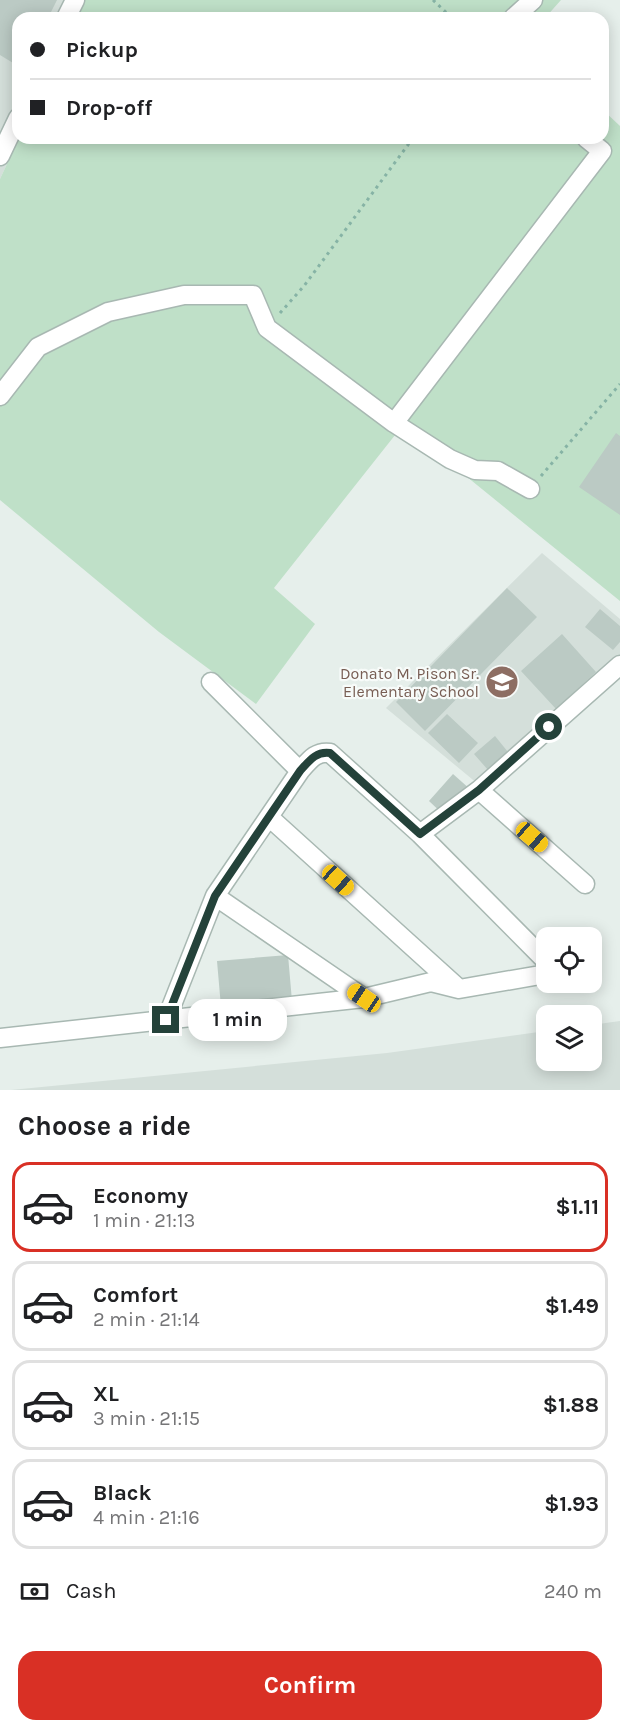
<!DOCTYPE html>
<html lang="en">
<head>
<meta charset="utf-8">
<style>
  :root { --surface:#fff; --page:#f6f6f6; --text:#202124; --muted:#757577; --line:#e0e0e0; --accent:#d93025 }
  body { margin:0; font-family:Karla,sans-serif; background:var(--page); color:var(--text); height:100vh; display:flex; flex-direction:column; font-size:22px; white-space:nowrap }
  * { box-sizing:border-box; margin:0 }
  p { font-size:20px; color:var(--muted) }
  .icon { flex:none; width:33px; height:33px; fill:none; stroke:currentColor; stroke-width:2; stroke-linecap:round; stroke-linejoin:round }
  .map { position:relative; height:1090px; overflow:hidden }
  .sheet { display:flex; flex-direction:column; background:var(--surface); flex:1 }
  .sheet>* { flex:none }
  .banner { position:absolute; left:12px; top:12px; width:597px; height:132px; border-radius:18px; box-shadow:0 3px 15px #0003; display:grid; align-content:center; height:132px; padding:0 18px; background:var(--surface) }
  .buttons { position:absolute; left:536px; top:927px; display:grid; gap:12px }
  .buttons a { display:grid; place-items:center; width:66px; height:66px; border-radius:12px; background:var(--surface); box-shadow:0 3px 15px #0003; font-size:30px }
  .end { position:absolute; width:27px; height:27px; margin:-14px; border:8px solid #24423a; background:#fff; box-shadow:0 0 0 3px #fff }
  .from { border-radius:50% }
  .bubble { position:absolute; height:42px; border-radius:18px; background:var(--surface); box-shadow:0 3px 15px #0003; font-size:20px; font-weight:700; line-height:42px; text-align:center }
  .car { position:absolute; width:18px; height:36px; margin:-18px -9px; border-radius:8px; box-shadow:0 0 4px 2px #0007; background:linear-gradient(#f5c518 24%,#345 0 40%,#f5c518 0 76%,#345 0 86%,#f5c518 0) }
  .banner b { display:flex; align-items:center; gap:21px; height:57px; font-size:22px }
  .banner b+b { border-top:2px solid var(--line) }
  .banner i { width:15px; height:15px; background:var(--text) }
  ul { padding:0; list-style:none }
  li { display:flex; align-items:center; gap:18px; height:90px; margin:0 12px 9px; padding:0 6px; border:3px solid var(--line); border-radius:18px }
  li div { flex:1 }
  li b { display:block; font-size:22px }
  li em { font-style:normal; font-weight:700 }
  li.on { border-color:var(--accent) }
  li>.icon { width:54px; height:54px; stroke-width:1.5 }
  h2 { padding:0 18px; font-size:27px; line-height:72px }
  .pay { display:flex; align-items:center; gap:15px; height:66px; padding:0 18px; font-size:22px }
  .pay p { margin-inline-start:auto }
  .button { display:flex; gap:12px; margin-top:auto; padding:12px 18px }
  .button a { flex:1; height:69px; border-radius:18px; background:var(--accent); color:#fff; font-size:24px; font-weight:700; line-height:69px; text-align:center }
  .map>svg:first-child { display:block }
  .built { fill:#d4dfda }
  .green { fill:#bfe0c8 }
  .building { fill:#bbcac4 }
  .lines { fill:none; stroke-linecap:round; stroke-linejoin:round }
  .minor-casing { stroke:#a8b8b2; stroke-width:21 }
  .path { stroke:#86b3a5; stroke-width:3; stroke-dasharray:3 4.5; stroke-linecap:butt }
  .minor { stroke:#fff; stroke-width:18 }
  .route { stroke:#24423a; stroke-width:8 }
  .labels { text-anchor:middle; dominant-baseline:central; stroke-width:4.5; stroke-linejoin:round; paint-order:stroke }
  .education-label { font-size:16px; fill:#785e54; stroke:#f7fbf9; text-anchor:end }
</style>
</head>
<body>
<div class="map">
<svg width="620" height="1090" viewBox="0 0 620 1090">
  <rect width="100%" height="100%" fill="#e6efeb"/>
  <!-- built -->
  <path class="built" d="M0,0H84L75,18H18L19,138L0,179Z
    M542,553L620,619V655L478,784L386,708Z
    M620,1021V1090H11L387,1053L546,1031V1060H591V1025Z"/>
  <!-- green -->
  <path class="green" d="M84,0H561L545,18H75Z
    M603,110L620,126V601L403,425L274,588L315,624L256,704L159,632L0,500V179L19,138H603Z"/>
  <!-- building -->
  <path class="building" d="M0,0H57L48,18H18V66L0,55Z
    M616,433L620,436V515L579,487Z
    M507,588L537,617L425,731L396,702Z
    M600,609L620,626V642L613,650L585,627Z
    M562,634L596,672L556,709L521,671Z
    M447,714L478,743L459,763L428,733Z
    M495,736L508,752L488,770L474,754Z
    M453,774L471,790L446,817L429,801Z
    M288,955L292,1001L221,1007L217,961Z"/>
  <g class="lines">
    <defs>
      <path id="minor" d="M66,18L75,0
        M513,18L533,0
        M0,156L18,118
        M0,396L38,347L108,312L184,295H253L267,328L394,423L450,459L475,470L498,471L530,489
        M394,423L602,151L586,138
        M211,682L300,771
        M479,790L585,884
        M269,817L457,987
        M420,834L479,790L620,665
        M215,896L300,771C309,761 315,751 330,753L420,834L546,961
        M166,1020L215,896L364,998
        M0,1038L364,998L431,982L459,989L546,974"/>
    </defs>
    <!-- minor casing -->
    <use href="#minor" class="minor-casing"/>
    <!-- path -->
    <path class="path" d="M433,0L452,18
      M280,313L304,286L413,138
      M541,476L620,384"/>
    <!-- minor -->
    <use href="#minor" class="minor"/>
  </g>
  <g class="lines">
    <!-- route -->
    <path class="route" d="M166,1020L215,896L300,771C309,761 316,751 330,753L420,834L479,790L549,727"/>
  </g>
  <!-- icons -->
  <defs>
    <symbol id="school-disc" viewBox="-11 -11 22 22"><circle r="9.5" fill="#8d6e63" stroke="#f7fbf9"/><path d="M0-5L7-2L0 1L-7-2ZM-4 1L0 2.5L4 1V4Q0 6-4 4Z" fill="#fff"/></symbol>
  </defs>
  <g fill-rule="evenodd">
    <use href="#school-disc" x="483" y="663" width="38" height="38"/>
  </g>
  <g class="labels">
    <!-- education labels -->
    <g class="education-label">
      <text x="479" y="673">Donato M. Pison Sr.<tspan x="479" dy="18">Elementary School</tspan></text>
    </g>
  </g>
</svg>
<div class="buttons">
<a><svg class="icon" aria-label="locate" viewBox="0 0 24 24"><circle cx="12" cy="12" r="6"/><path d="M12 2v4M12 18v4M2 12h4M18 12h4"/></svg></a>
<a><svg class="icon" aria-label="layers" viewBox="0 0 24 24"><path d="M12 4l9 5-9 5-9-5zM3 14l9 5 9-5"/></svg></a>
</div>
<i class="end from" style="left:549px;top:727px"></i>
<i class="end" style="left:166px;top:1020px"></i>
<div class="bubble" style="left:188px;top:999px;width:99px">1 min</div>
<i class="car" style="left:532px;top:837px;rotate:131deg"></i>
<i class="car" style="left:338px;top:880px;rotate:132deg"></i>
<i class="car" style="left:364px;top:998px;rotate:304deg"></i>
<div class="banner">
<b><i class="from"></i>Pickup</b>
<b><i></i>Drop-off</b>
</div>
</div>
<section class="sheet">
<h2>Choose a ride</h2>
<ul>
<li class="on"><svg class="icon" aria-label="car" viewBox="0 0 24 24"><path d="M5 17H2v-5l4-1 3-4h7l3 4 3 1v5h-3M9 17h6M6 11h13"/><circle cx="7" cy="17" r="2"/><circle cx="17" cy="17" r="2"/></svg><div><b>Economy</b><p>1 min · 21:13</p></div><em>$1.11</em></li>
<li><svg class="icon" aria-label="car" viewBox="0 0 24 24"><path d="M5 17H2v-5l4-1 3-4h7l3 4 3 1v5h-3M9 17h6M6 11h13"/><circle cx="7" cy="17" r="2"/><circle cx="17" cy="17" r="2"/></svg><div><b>Comfort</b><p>2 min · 21:14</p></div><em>$1.49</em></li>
<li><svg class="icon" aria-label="car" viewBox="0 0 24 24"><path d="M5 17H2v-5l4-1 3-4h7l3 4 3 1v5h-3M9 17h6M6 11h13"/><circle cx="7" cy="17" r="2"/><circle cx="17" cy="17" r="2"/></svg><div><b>XL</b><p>3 min · 21:15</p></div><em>$1.88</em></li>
<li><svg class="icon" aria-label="car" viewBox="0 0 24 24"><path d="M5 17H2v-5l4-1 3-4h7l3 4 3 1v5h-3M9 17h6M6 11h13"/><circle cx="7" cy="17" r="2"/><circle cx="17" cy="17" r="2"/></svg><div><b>Black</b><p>4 min · 21:16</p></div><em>$1.93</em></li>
</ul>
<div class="pay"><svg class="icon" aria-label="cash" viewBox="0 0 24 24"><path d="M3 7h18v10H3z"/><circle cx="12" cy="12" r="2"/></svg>Cash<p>240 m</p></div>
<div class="button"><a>Confirm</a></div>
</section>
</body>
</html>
